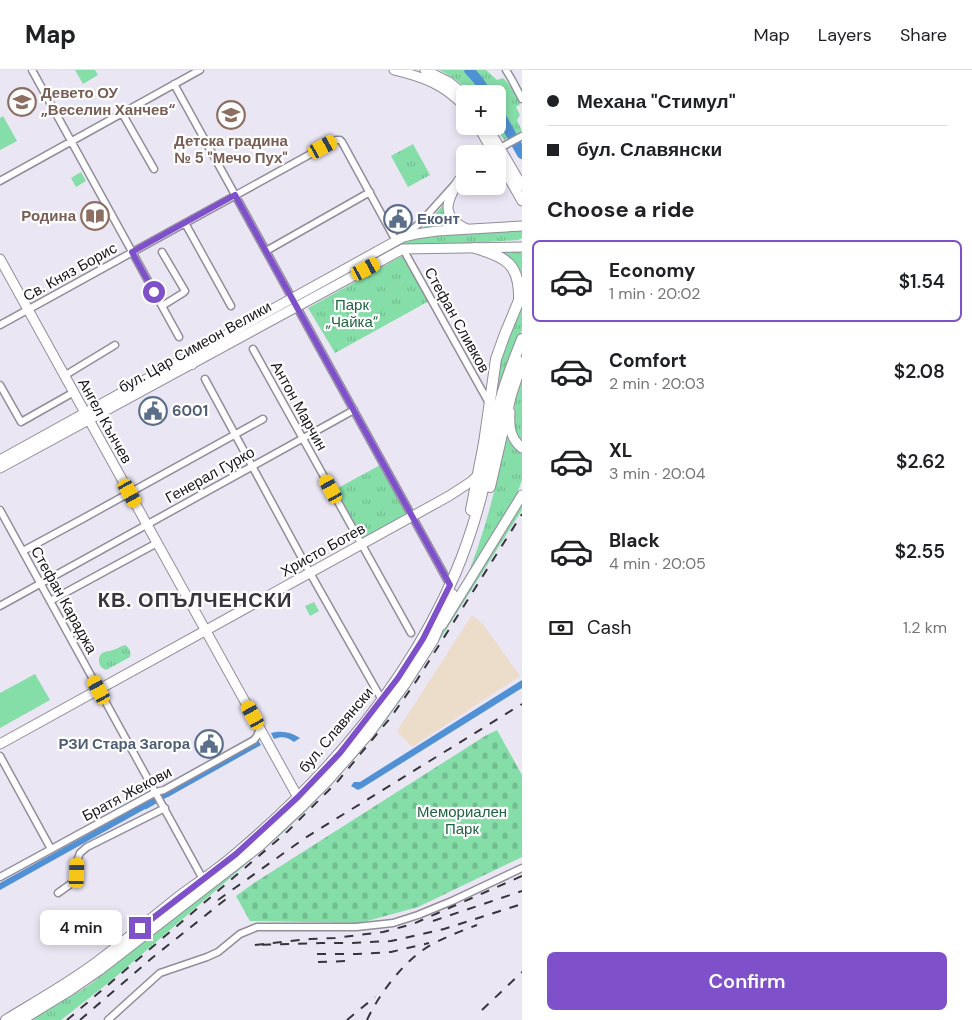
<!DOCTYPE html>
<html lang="en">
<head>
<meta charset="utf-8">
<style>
  :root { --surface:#fff; --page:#f2f2f2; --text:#202124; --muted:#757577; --line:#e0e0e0; --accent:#7e51ca }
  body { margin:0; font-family:"DM Sans",sans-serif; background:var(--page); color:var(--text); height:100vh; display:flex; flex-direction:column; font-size:19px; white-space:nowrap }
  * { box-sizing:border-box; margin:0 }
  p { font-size:16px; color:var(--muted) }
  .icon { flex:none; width:28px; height:28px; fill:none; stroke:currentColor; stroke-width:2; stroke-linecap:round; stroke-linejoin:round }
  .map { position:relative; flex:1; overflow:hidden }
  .details { display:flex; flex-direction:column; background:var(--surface); width:450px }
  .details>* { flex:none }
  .top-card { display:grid; align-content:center; height:110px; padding:0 25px; background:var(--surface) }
  .tools { position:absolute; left:456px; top:15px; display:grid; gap:10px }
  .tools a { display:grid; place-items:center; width:50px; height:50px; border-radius:8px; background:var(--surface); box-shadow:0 2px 8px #0003; font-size:25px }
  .end { position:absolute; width:22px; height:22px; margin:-11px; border:6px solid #7e51ca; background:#fff; box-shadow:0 0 0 2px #fff }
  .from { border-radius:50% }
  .bubble { position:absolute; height:35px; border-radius:8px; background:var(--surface); box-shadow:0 2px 8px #0003; font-size:16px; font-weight:600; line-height:35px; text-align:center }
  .car { position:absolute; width:15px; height:30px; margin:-15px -8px; border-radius:6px; box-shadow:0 0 4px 1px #0007; background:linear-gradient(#f5c518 24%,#345 0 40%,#f5c518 0 76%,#345 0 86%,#f5c518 0) }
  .top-card b { display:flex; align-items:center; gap:18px; height:48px; font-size:19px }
  .top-card b+b { border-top:1px solid var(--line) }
  .top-card i { width:12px; height:12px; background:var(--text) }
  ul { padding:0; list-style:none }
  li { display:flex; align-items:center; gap:15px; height:82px; margin:0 10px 8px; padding:0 15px; border:2px solid transparent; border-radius:8px }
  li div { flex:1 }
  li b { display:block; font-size:19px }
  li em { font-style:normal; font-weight:600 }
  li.selected { border-color:var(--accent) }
  li>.icon { width:45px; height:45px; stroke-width:1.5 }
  h2 { padding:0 25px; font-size:22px; line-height:60px }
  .pay { display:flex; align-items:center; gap:12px; height:55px; padding:0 25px; font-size:19px }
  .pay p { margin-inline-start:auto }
  .action { display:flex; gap:10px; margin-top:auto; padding:10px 25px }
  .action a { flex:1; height:58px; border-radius:8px; background:var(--accent); color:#fff; font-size:20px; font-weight:600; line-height:58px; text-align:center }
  header { display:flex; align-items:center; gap:30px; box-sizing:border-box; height:70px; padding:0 25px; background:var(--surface); border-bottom:1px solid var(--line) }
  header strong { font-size:24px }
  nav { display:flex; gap:28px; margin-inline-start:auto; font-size:18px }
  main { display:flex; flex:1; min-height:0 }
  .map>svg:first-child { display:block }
  .commercial { fill:#ebddca }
  .grass { fill:url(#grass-tufts) }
  .cemetery { fill:url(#cemetery-stones) }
  .pitch { fill:#85dda8 }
  .water { fill:#5090d4 }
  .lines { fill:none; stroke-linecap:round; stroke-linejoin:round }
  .canal { stroke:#5090d4; stroke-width:6 }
  .river { stroke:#5090d4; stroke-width:10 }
  .street-casing { stroke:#928d9a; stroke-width:9 }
  .secondary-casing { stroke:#928d9a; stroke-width:11 }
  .primary-casing { stroke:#928d9a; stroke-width:12 }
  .street { stroke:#fff; stroke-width:6 }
  .secondary { stroke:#fff; stroke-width:9 }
  .primary { stroke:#fff; stroke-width:10 }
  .rail { stroke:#37353b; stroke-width:2; stroke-dasharray:9 9; stroke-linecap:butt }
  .route { stroke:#7e51ca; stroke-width:6 }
  .labels { text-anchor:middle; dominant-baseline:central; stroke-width:4.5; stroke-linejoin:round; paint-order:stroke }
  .education-label { font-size:15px; font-weight:bold; fill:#785e54; stroke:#fff; text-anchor:start }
  .service-label { font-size:15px; font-weight:bold; fill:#4e5e75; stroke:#fff; text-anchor:start }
  .street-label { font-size:15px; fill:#19171c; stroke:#fff }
  .park-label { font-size:15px; fill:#1f6440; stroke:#fff }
  .district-label { font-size:20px; font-weight:bold; letter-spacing:1px; fill:#393540; stroke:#fff }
</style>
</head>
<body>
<header>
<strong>Map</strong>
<nav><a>Map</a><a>Layers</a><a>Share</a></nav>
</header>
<main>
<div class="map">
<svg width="522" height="950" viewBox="0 0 522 950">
  <defs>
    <pattern id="grass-tufts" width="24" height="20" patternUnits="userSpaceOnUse" patternTransform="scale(1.25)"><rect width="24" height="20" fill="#85dda8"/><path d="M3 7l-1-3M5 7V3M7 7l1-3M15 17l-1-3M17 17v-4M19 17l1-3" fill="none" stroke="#72bd90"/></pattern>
    <pattern id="cemetery-stones" width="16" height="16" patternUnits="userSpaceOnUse" patternTransform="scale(1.25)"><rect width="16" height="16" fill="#85dda8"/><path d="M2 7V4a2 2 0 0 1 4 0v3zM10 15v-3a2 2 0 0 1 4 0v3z" fill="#72bd90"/></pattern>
  </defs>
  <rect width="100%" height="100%" fill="#ebe6f4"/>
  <!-- commercial -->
  <path class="commercial" d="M472,545L483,554L520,606L412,677L397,661Z"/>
  <!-- grass -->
  <path class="grass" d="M439,0H486L497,10L503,8C511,15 515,24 520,34L516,37L520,45L517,50L522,61L504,70L495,56H498V24H472C462,14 452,6 439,0Z
    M413,74L430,105L408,117L391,86Z
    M81,102L86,111L76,117L71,108Z
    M444,134L457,157L424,159V157Z
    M522,159V168L518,170L408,177L299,230V229L401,172L416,166Z
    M522,180V215L497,181Z
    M402,186L429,231L335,283L308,238Z
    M522,231V260L514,281L487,371L500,289Z
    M522,306V372C506,358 517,324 522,306Z
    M507,363C510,372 513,379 522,382V410L517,424L512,433L508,445L463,516C484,467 497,415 507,363Z
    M382,394L410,445L364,470L336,419Z
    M522,431V440L408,620L382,656L357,686L307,740L286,760L112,910L61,950H28L82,920L92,913L208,820L222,811L283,758L430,581Z
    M314,532L319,541L310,546L305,536Z
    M125,575C130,578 131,582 130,587L106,600C102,598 99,596 99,591C99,581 106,582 113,580C117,579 121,576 125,575Z"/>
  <!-- cemetery -->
  <path class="cemetery" d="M497,660L522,705V787L418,837L360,853L250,851L236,826L254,813L485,666Z"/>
  <!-- pitch -->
  <path class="pitch" d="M75,0H95L98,5L83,14Z
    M3,46L17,71L0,80V48Z
    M35,604L50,630L0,658V623Z"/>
  <!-- water -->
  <path class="water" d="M522,610V618L362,718L358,720L351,716L354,712H360Z
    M276,662C285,661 292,663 300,668L294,672C288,667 281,666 274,669L271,663Z
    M258,670L261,675L168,727L165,722Z
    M151,729L154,734L0,820V813Z"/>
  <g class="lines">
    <!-- canal -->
    <path class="canal" d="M146,736L172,721"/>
    <!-- river -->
    <path class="river" d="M469,0L478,10L487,24
      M498,41L522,84"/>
    <defs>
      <path id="street" d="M32,0L179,267
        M506,0L512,10L522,29
        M174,14L450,515
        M122,43L154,99
        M489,84L522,66
        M0,111L200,0
        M185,153L231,236
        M405,165L420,153L465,103
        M403,179L489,333
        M266,181L370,122
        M162,236L183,223L185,221L162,182
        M0,255L336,70H340L342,72L396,171
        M253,279L411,563
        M64,306L115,275
        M205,309L310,503L382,630
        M0,315L21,352L74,322
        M0,440L204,811
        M23,481L84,448L263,349
        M50,531L157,473
        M0,536L354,340
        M0,686L51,779
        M0,807L156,722L164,720L254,670L257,666L260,659
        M58,823L72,813L77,803V791L80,783L87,777L165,738
        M108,950L160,903L207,887L218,882L240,864L257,857H356L393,853L418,845L452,831L522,798"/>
      <path id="secondary" d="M394,0C423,7 444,14 465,37
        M425,0L449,12L465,25
        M478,56L494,84
        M487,56L522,116
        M498,89L522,131
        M459,110C447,131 439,146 467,159
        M0,189L300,731
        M510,342C509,357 510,368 522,378
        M0,390L403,167L416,164L437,161L522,156
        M0,398L403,179L522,177
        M442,555L522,425
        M0,674L449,426L472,411L478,405"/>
      <path id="primary" d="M475,178C506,187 520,194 519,230
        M188,286L192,294
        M490,417L511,325L522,292
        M471,440L484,373L496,289L505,264L522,223
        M6,950C37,931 70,913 100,890C127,870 153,847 180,826C199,812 219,799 237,783C327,707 408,613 455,504C466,478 477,444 484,415C490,388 493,360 500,332C505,311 514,290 522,269
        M21,950L70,920L99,900L259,776L303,735L327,711L349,686L369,663L406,612L433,570L452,524"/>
    </defs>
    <!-- street casing -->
    <use href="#street" class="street-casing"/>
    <!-- secondary casing -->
    <use href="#secondary" class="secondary-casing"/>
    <!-- primary casing -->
    <use href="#primary" class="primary-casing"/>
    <!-- street -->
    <use href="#street" class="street"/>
    <!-- secondary -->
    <use href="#secondary" class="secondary"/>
    <!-- primary -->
    <use href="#primary" class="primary"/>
    <!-- rail -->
    <path class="rail" d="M522,806L413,854L383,862L335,868L310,869L254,875L321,873H351L391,871L444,859L522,834
      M218,830L305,768L522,634
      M433,851L522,821
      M317,884H357L391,882L429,873
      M318,892L348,891
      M482,940L522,902
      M67,950L288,761L338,711L391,647L417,610L522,444
      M80,950L152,888L226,829
      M347,950L375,927
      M367,950C378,926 401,895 423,880C439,869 459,862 477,855"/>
  </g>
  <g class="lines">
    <!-- route -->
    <path class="route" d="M140,858L236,784L298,727L340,683L398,608L423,569L450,515L235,125L132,182L154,222"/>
  </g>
  <!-- icons -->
  <defs>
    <symbol id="school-ring" viewBox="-11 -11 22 22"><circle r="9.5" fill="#fff" stroke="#8d6e63" stroke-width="1.5"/><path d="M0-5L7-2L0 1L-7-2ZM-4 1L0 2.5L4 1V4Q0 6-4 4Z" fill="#8d6e63"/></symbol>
    <symbol id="library-ring" viewBox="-11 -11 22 22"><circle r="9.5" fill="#fff" stroke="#8d6e63" stroke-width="1.5"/><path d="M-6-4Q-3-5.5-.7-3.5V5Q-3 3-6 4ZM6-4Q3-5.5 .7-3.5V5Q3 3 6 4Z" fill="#8d6e63"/></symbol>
    <symbol id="civic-ring" viewBox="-11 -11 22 22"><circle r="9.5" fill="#fff" stroke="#5c6f8a" stroke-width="1.5"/><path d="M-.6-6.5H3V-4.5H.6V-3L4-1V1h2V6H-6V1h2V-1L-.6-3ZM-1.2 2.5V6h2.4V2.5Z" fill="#5c6f8a"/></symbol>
  </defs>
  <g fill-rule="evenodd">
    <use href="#school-ring" x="6" y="16" width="32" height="32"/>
    <use href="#school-ring" x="215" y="29" width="32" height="32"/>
    <use href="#library-ring" x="79" y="130" width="32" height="32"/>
    <use href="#civic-ring" x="382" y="133" width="32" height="32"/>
    <use href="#civic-ring" x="137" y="325" width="32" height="32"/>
    <use href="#civic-ring" x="193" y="658" width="32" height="32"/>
  </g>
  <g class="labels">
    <!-- education labels -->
    <g class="education-label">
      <text x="41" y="23">Девето ОУ<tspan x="41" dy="17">„Веселин Ханчев“</tspan></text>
      <text x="231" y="71" text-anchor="middle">Детска градина<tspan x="231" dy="17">№ 5 "Мечо Пух"</tspan></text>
      <text x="76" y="146" text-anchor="end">Родина</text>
    </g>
    <!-- service labels -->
    <g class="service-label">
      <text x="417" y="149">Еконт</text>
      <text x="172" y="341">6001</text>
      <text x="190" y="674" text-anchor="end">РЗИ Стара Загора</text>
    </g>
    <!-- street labels -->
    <g class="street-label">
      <text transform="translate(70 202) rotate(-29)">Св. Княз Борис</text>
      <text transform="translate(457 250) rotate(61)">Стефан Сливков</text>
      <text transform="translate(195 277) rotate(-29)">бул. Цар Симеон Велики</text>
      <text transform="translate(299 336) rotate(61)">Антон Марчин</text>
      <text transform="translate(105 351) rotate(61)">Ангел Кънчев</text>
      <text transform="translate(210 405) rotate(-29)">Генерал Гурко</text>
      <text transform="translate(323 480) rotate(-29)">Христо Ботев</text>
      <text transform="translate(64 530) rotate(61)">Стефан Караджа</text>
      <text transform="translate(336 660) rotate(-50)">бул. Славянски</text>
      <text transform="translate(127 724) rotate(-28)">Братя Жекови</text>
    </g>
    <!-- park labels -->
    <g class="park-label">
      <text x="352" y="235">Парк<tspan x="352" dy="17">„Чайка“</tspan></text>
      <text x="462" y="742">Мемориален<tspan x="462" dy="17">Парк</tspan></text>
    </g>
    <!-- district labels -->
    <g class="district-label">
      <text x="195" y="530">КВ. ОПЪЛЧЕНСКИ</text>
    </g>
  </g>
</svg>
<div class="tools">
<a>+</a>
<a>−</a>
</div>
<i class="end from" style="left:154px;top:222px"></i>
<i class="end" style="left:140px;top:858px"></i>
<div class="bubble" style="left:40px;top:840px;width:82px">4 min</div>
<i class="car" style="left:323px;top:77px;rotate:61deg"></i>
<i class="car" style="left:366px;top:199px;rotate:62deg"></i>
<i class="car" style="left:331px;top:419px;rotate:331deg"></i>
<i class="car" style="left:130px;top:423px;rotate:151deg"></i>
<i class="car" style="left:99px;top:620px;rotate:331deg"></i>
<i class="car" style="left:253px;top:645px;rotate:331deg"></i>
<i class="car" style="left:77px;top:803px;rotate:2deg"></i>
</div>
<section class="details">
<div class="top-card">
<b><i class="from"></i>Механа &quot;Стимул&quot;</b>
<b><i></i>бул. Славянски</b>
</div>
<h2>Choose a ride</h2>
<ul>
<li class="selected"><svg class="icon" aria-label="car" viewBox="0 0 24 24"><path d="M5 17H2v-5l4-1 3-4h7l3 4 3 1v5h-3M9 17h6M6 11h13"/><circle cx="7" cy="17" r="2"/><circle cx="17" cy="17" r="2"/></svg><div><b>Economy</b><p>1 min · 20:02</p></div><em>$1.54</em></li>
<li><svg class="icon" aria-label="car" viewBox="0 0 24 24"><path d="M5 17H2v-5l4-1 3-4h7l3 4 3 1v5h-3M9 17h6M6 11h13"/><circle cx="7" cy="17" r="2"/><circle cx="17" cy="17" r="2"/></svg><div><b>Comfort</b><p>2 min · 20:03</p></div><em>$2.08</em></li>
<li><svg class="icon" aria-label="car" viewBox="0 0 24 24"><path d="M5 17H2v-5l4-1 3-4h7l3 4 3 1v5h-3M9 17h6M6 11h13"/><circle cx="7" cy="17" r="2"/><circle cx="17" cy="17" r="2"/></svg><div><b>XL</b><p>3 min · 20:04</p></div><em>$2.62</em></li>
<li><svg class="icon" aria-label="car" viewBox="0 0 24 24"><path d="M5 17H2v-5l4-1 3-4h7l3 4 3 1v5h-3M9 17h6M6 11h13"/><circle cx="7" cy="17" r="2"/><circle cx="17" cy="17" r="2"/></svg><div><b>Black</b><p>4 min · 20:05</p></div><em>$2.55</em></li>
</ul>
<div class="pay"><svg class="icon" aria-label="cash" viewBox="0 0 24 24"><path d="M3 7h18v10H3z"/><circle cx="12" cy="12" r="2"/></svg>Cash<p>1.2 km</p></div>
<div class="action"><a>Confirm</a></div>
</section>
</main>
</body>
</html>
